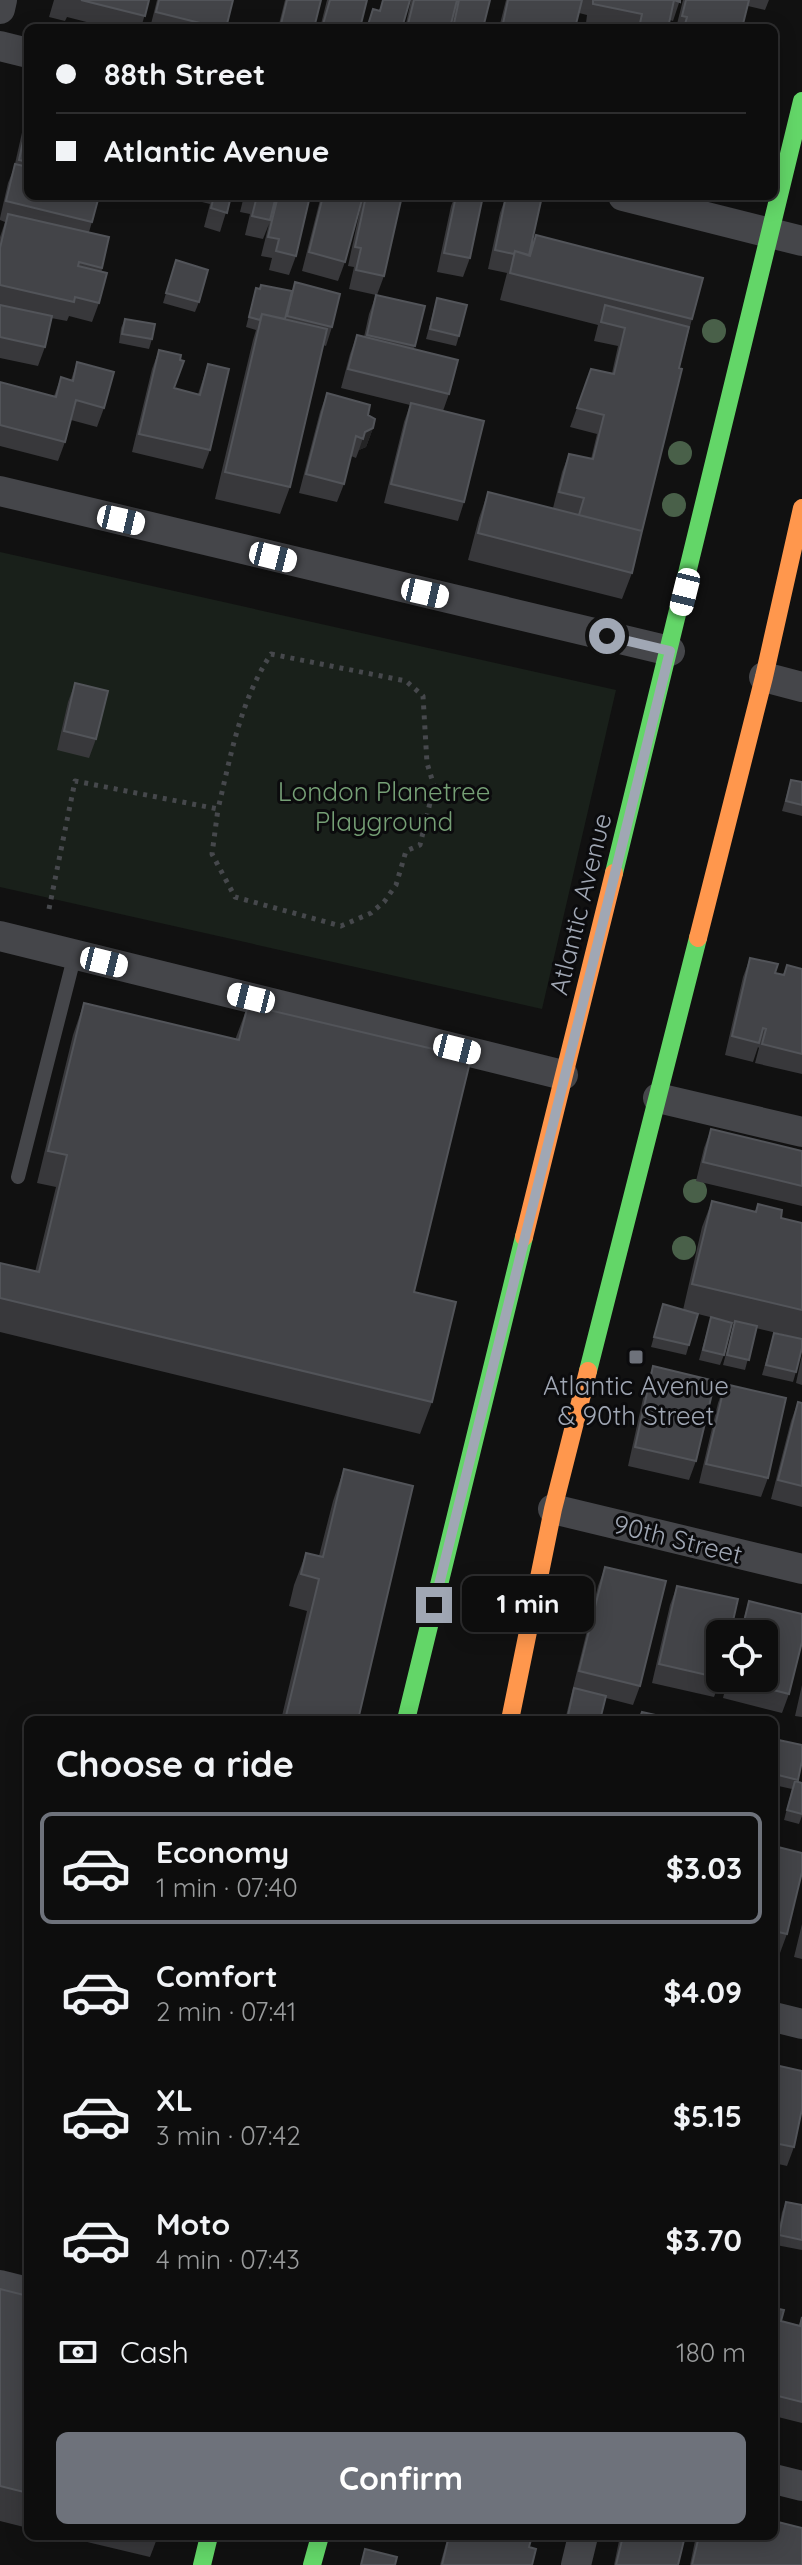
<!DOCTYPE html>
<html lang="en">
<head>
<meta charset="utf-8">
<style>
  :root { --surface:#0d0d0d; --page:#1b1b1b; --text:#f1f3f6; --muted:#9a9c9d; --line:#2d2d2e; --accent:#6e727b }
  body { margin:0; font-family:Quicksand,sans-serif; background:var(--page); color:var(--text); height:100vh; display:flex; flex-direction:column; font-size:30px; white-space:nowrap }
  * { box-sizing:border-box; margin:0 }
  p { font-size:26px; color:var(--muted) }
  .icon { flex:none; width:44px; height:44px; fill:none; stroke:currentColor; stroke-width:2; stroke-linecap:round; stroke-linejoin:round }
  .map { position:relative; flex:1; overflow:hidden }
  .sheet { position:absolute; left:24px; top:1716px; width:754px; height:824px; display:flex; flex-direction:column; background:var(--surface); border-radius:12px; box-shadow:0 4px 20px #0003,0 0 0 2px var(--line) }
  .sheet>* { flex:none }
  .banner { position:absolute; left:24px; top:24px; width:754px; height:176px; border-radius:12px; box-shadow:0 4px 20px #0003,0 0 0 2px var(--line); display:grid; align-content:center; height:176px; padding:0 32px; background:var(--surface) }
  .controls { position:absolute; left:706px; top:1620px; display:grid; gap:16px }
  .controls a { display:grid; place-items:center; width:72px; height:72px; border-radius:12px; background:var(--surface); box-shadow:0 4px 20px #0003,0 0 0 2px var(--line); font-size:40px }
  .end { position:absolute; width:36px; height:36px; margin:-18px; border:10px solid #a0a7b4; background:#111; box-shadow:0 0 0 4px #111 }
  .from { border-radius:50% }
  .bubble { position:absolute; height:56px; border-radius:12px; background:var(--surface); box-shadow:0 4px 20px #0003,0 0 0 2px var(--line); font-size:26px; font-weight:700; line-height:56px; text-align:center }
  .car { position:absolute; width:24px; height:48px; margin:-24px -12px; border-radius:10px; box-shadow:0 0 6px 2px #0007; background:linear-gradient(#fff 24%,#345 0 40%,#fff 0 76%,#345 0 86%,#fff 0) }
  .banner b { display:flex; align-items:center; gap:28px; height:76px; font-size:30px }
  .banner b+b { border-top:2px solid var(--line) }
  .banner i { width:20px; height:20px; background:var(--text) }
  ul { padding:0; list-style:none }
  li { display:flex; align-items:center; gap:24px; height:112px; margin:0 16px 12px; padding:0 16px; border:4px solid transparent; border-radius:12px }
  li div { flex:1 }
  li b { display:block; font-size:30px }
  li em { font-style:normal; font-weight:700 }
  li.on { border-color:var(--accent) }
  li>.icon { width:72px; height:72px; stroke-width:1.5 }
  h2 { padding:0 32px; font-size:36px; line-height:96px }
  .pay { display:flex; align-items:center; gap:20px; height:88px; padding:0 32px; font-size:30px }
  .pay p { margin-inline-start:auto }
  .button { display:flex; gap:16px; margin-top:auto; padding:16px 32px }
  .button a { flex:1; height:92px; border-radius:12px; background:var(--accent); color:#fff; font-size:32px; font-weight:700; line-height:92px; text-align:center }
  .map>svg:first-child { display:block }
  .green { fill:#19201a }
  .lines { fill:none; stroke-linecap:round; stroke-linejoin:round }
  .path { stroke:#46484c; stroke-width:5; stroke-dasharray:4 6; stroke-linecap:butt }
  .lane { stroke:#45464a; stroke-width:14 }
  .street { stroke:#45464a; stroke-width:30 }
  .fast { stroke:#63d668; stroke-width:18 }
  .slow { stroke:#ff974d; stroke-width:18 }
  .tree { fill:#496049 }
  .wall { fill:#38383b }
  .shaded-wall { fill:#242425 }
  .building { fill:#434448; stroke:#525459; stroke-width:2 }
  .route { stroke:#a0a7b4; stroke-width:10 }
  .poi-dot { fill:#6e727b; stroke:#0b0b0d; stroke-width:3 }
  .labels { text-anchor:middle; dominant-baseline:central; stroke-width:6; stroke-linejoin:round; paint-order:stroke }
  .park-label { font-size:26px; fill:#76a076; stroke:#0b0b0d }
  .street-label { font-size:26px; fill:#a0a7b4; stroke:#0b0b0d }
  .poi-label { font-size:26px; fill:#a0a7b4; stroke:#0b0b0d }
</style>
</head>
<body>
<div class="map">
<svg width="802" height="2565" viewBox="0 0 802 2565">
  <rect width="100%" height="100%" fill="#111"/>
  <!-- green -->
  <path class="green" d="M0,552L616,690L542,1009L0,887Z"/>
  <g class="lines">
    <!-- path -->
    <path class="path" d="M49,909L75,781L218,809L212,854L235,897L341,926L371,913L384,902L396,885L406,851L420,845L434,786L427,763L423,696L406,681L271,654C240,701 231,755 218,809"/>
    <!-- lane -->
    <path class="lane" d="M18,1177L75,954"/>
    <!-- street -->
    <path class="street" d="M0,9L2,0
      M0,46L28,53
      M623,196L802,241
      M0,491L670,651
      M764,677L802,687
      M0,936L563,1075
      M658,1098L802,1132
      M553,1509L802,1569
      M774,2017L802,2024
      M0,2285L28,2292
      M774,2479L802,2486
      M576,2565L583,2536"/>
    <!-- fast -->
    <path class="fast" d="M614,873L802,101
      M588,1371L698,938
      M406,1720L524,1237
      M202,2565L209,2536
      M312,2565L320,2536"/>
    <!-- slow -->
    <path class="slow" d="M698,938L764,677L802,508
      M524,1237L614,873
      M510,1720L553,1509L588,1371"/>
  </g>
  <!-- trees -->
  <g class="tree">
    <circle cx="714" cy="331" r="12"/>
    <circle cx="680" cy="453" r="12"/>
    <circle cx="674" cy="505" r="12"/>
    <circle cx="695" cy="1191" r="12"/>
    <circle cx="684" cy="1248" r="12"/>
  </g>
  <!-- wall -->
  <path class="wall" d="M54,0H149L141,28H110L67,17L65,21L49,17Z
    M157,0H233L226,28H150Z
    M285,0H321L314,28H278Z
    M327,0H367L360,28H320Z
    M411,0H457L450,28H405Z
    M457,0H490L483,28H450Z
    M506,0H680L673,21L670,20L668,28H610L586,23L587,15L579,13L575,28H499Z
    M683,0H769L765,10L748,6L742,28H676Z
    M28,106V196L92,222L89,232L102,268L99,303L92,322L69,316L67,321L51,318L45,347L38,366L0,358V237L5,222L0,220V218L8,183L14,168Z
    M195,196H231L220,232L204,227L210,204L194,200Z
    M244,196H310L296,256L289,275L269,270L272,258L261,256L269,224L263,239L245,235L250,214L240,212Z
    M321,196H363L345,262L338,281L302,271Z
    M363,196H402L384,276L377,295L425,306L414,349L449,394L443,411L464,502L458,521L384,503L404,422L410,405L341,388L350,354L357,335L364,337L369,314L376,295L349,289L354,267L348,266Z
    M455,196H483L470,258L463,277L437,272L451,206Z
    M506,196L530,252L536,235L692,319L679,368L632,573L622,599L468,560L479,518L488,492L553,508L562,472L569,454L591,459L597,434L570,427L591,369L612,373L618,346L594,341L598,325L500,300L507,273L488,269L500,213Z
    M173,270L199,302L195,312L163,303Z
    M295,282L332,327L326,346L323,345L290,487L280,514L215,499L253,340L256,330L246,327L256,288L292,291Z
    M437,298L459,336L456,346L426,339Z
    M125,319L152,339L149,349L119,343L121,328Z
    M159,350L174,388L198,394L208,364L210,450L203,469L132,452L152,369Z
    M77,362L104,408L97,427L71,420L65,442L58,461L0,446V382L54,396L61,377L71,380Z
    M327,393L373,428L366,447L359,450L356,458L351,456L344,484L337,502L299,493L320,412Z
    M75,683L96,739L89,758L57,750L68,702Z
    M791,780L802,782V816L782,811Z
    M750,958L775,973L783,975L787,965L802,969V1074L755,1063L759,1048L758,1047L753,1062L725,1055L743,977Z
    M84,1003L235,1040L248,1005L414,1292L432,1402L420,1434L0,1332V1298L35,1272L56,1187L37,1183L73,1035Z
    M711,1129L802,1151V1206L696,1181L704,1148Z
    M712,1201L755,1212L758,1204L781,1218L802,1223V1339L756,1328L745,1370L723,1365L734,1323L698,1314L686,1355L651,1347L663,1304L683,1310L702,1227Z
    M711,1317L724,1355L720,1365L699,1360Z
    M774,1333L796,1372L793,1382L762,1375Z
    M802,1355V1385L796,1383Z
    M653,1366L696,1461L689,1480L628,1466L646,1385Z
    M725,1384L768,1478L761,1497L699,1483L718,1403Z
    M798,1402L802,1403V1507L771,1499L791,1421Z
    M344,1469L358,1720H281L307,1611L289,1606L294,1585L306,1553L319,1556L333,1501Z
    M605,1567L640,1686L633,1705L606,1698L600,1720H565L598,1586Z
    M677,1586L721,1678L714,1697L652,1683L670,1605Z
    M749,1601L802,1614V1642L789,1694L782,1713L723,1698L728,1678H764V1634H739Z
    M802,1685V1717L795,1716Z
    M774,1739L802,1761L797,1782L802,1783V1816L799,1824L784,1820L792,1789L774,1785Z
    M774,1846L787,1934L780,1953L774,1951Z
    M802,1924V1959L794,1957Z
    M774,2067L794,2147L787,2166L774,2163Z
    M786,2202L802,2205V2250L776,2245L782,2212Z
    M0,2289L28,2296V2528L0,2521Z
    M774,2308L781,2321L799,2325L802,2316V2423L774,2416Z
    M62,2536H158L150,2557Z
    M448,2536H532L529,2547L532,2565H440Z
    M620,2536H685L678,2565H614Z
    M696,2536H774L802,2565H690Z"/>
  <!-- shaded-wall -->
  <path class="shaded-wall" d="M373,428L366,447L359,450L365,432Z"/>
  <!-- building -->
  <path class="building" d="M81,0H149L145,16Z
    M159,0H233L226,28H220L156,12Z
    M287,0H321L314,28H280Z
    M330,0H367L360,28H322Z
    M383,0H410L402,28H367L373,9L380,11Z
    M414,0H457L450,28H407Z
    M459,0H490L483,28H453Z
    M508,0H582L575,28H502Z
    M593,0H680V2L674,0L668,28H639L642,14L593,4Z
    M686,0H749L742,28H684L687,17L682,16Z
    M28,118V162L19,160Z
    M15,164L28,167V196H99L92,222L6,201Z
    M214,196H231L227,213L211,208Z
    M257,196H276L270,220L252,216Z
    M278,196H310L296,256L276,251L279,239L268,237Z
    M323,196H363L345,262L309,252Z
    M366,196H402L384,276L356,270L361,248L355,247Z
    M456,196H483L470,258L444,253Z
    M506,196H516L541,201L529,255L515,251L514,254L495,250Z
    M8,214L109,237L102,268L79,262L78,266L107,273L99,303L75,297L74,302L0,285V248Z
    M536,235L703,278L692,319L510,273L515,251L530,256Z
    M176,260L208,270L199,302L166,293Z
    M295,282L340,294L332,327L287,316Z
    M261,285L292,291L285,319L262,314L260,320L249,317L256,288L260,289Z
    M376,295L425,306L415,346L367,335Z
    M437,298L467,305L459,336L430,329Z
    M0,305L52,316L45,347L0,337Z
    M605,305L689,327L679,368L682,369L642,531L579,515L584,498L559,492L569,454L593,459L604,415L577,408L591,369L614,374L625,328L601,322Z
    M262,314L327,329L290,487L225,472Z
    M125,319L155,324L152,339L122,334Z
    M357,335L458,360L449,394L348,369Z
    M159,350L181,355L180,360L184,361L174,388L200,395L208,364L229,369L210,450L139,434Z
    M77,362L114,372L104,408L76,400L65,442L0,425V382L56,397L61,377L73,381Z
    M327,393L370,405L368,415L375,419L373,428L365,432L363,439L356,436L344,484L306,474Z
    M411,403L484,421L464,502L391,484Z
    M488,492L642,531L632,573L478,533Z
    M75,683L108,691L96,739L64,731Z
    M791,780L802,782V805L786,801Z
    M750,958L778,964L775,973L784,975L787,965L802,969V1054L762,1044L766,1029L763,1028L759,1043L732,1036Z
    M84,1003L239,1040L248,1005L471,1058L414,1292L456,1302L432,1402L0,1298V1263L39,1272L67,1155L48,1151Z
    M711,1129L802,1151V1186L703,1162Z
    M712,1201L756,1212L758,1204L782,1210L781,1218L802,1223V1310L692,1284Z
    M663,1304L698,1314L689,1345L654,1337Z
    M711,1317L732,1323L724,1355L703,1350Z
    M735,1321L757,1326L749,1360L727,1355Z
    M774,1333L802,1339V1348L796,1372L766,1365Z
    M653,1366L715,1381L696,1461L635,1447Z
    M725,1384L786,1398L768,1478L706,1464Z
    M798,1402L802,1403V1486L778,1480Z
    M344,1469L413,1486L358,1720H285L319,1579L301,1574L306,1553L323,1557Z
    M605,1567L666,1581L640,1686L579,1671Z
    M677,1586L738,1599L730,1634H720V1678L659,1664Z
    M749,1601L802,1614V1642L789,1694L730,1679L731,1678H764V1634H741Z
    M574,1688L606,1696L600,1720H567Z
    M642,1712L660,1716L659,1720H639Z
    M691,1716L707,1720H691Z
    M774,1739L802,1745V1761L798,1780L774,1774Z
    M795,1781L802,1783V1814L787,1810Z
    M774,1846L802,1853V1872L787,1934L774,1931Z
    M775,2065L802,2071V2109L794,2147L774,2143Z
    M786,2202L802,2205V2240L779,2235Z
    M0,2289L28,2296V2493L0,2486Z
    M774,2308L784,2310L781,2321L800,2326L802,2317V2402L774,2395Z
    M774,2521L802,2528V2565H692L699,2536H774Z
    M449,2536H532L529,2547L536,2549L532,2565H442Z
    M623,2536H685L678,2565H616Z
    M365,2549L397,2557L395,2565H361Z"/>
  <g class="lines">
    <!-- route -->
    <path class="route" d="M434,1605L670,651L607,636"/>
  </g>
  <!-- markers -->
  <rect class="poi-dot" x="628" y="1349" width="16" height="16" rx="4"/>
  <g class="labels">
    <!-- park labels -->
    <g class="park-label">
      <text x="384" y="791">London Planetree<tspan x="384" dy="30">Playground</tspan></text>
    </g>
    <!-- street labels -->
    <g class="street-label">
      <text transform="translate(580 904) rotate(-76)">Atlantic Avenue</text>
      <text transform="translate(678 1539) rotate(14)">90th Street</text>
    </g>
    <!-- poi labels -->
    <g class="poi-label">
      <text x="636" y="1385">Atlantic Avenue<tspan x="636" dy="30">&amp; 90th Street</tspan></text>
    </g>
  </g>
</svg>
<div class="controls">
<a><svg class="icon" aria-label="locate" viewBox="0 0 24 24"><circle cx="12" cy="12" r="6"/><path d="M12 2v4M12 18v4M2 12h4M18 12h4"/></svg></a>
</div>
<i class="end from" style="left:607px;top:636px"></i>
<i class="end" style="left:434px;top:1605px"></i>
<div class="bubble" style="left:462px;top:1576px;width:132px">1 min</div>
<i class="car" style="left:121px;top:520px;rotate:103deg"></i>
<i class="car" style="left:273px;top:557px;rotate:104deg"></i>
<i class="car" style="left:685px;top:592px;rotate:194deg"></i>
<i class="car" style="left:425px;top:593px;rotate:103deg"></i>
<i class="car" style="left:104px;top:962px;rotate:104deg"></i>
<i class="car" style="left:251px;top:998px;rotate:284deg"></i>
<i class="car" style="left:457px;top:1049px;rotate:104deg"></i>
<div class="banner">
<b><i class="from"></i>88th Street</b>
<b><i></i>Atlantic Avenue</b>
</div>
<section class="sheet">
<h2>Choose a ride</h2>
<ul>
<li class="on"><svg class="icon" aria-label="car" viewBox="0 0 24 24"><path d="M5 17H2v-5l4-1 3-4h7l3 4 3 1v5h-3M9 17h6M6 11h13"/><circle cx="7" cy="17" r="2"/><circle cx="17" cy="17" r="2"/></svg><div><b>Economy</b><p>1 min · 07:40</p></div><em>$3.03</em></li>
<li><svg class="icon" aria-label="car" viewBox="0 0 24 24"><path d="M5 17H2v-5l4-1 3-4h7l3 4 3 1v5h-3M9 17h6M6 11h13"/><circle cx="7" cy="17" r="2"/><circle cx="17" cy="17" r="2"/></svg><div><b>Comfort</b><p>2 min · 07:41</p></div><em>$4.09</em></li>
<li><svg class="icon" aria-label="car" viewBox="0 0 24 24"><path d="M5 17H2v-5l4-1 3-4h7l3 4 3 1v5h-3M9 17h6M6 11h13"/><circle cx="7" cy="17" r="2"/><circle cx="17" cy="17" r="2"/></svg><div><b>XL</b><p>3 min · 07:42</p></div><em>$5.15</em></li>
<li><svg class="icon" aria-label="car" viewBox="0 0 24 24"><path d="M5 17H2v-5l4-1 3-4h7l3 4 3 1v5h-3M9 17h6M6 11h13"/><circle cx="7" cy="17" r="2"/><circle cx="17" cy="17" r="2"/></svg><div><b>Moto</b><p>4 min · 07:43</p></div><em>$3.70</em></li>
</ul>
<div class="pay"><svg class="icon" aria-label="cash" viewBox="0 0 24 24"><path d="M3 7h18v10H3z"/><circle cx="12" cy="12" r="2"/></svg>Cash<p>180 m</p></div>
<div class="button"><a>Confirm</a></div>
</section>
</div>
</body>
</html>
